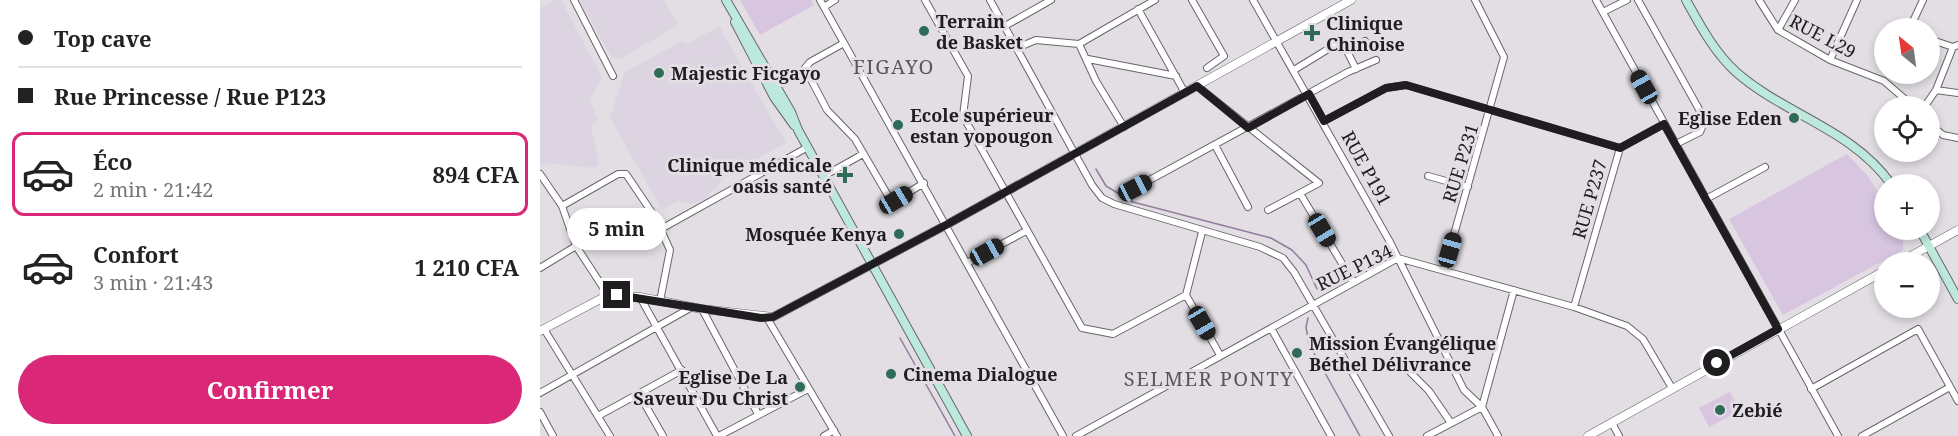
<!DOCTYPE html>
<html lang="fr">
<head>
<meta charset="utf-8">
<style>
  :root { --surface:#fff; --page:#f6f6f6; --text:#222; --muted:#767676; --line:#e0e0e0; --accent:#db2777 }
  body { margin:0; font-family:"Noto Serif",serif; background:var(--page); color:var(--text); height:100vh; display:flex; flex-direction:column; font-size:22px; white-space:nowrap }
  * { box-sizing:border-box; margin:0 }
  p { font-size:20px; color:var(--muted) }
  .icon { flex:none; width:33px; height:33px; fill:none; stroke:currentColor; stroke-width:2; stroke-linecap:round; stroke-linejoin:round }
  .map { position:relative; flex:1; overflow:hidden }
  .sheet { display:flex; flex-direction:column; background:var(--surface); width:540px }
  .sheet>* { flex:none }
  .hud { display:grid; align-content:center; height:132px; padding:0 18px; background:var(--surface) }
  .needle { width:39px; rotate:331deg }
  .buttons { position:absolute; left:1334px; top:18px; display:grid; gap:12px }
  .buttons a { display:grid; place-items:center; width:66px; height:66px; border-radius:50%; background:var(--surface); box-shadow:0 3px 9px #0003; font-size:30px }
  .end { position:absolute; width:27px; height:27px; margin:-14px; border:8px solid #1f1d20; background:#fff; box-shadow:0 0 0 3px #fff }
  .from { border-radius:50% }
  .bubble { position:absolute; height:42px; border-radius:21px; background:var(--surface); box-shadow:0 3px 9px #0003; font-size:20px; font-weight:700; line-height:42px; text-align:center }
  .car { position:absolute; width:18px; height:36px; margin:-18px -9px; border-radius:8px; box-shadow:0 0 4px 2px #0007; background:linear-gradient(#222 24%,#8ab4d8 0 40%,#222 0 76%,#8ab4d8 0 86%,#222 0) }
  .hud b { display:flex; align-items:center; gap:21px; height:57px; font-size:22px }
  .hud b+b { border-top:2px solid var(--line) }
  .hud i { width:15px; height:15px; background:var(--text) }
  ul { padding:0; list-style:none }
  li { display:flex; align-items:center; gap:18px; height:84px; margin:0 12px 9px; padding:0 6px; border:3px solid transparent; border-radius:12px }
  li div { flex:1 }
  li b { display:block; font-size:22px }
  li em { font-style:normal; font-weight:700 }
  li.current { border-color:var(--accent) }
  li>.icon { width:54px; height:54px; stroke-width:1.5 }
  .button { display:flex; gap:12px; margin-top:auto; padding:12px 18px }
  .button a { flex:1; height:69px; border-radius:36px; background:var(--accent); color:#fff; font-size:24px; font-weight:700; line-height:69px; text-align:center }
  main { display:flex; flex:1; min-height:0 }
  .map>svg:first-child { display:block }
  .built { fill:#ddd4e1 }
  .green { fill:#d8c6e1 }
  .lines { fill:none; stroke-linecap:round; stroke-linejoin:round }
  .stream { stroke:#927d9c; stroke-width:1.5 }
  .minor-casing { stroke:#69656b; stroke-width:8 }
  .tertiary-casing { stroke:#69656b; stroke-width:9 }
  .secondary-casing { stroke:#69656b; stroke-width:10 }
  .minor { stroke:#fff; stroke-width:6 }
  .tertiary { stroke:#fff; stroke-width:8 }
  .secondary { stroke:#bde9dd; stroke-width:8 }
  .route { stroke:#1f1d20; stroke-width:8 }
  .poi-dot { fill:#2f6c58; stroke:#e2dee4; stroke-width:2 }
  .labels { text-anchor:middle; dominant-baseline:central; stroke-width:6; stroke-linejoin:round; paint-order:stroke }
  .poi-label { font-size:18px; font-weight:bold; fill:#1f1d20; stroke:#e2dee4; text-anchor:start }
  .street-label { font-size:18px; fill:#1f1d20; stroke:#e2dee4 }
  .neighbourhood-label { font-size:20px; letter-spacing:1.5px; fill:#5a565c; stroke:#e2dee4 }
</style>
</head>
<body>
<main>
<section class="sheet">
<div class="hud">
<b><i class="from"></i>Top cave</b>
<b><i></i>Rue Princesse / Rue P123</b>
</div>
<ul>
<li class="current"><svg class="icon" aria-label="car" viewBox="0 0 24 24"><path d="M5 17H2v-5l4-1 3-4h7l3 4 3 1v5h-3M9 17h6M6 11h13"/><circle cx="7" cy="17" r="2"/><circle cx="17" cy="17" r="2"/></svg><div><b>Éco</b><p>2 min · 21:42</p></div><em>894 CFA</em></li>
<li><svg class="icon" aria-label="car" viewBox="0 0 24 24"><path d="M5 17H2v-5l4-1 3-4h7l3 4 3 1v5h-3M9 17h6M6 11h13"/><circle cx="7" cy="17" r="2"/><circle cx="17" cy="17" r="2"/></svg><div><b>Confort</b><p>3 min · 21:43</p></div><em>1 210 CFA</em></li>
</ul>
<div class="button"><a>Confirmer</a></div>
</section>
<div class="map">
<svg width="1418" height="436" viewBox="0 0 1418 436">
  <rect width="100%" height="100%" fill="#e2dee4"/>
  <!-- built -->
  <path class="built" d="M15,0H21L62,77L50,99L58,121L51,126L59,165L54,168L7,163L0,167V8Z
    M39,0H124L138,25L80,59L72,58Z
    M179,26L246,143L188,174L165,199L150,204L138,201L122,210L70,118L84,73L142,41L147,44Z"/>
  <!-- green -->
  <path class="green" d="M200,0H271L274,5L220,35Z
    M1307,154L1327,175L1344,202V230H1363V250L1243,315L1189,219Z
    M1190,392L1200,411L1169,427L1159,408Z"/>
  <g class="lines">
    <!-- stream -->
    <path class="stream" d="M556,169L566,186L593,202L731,238L752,250L766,265L777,289
      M768,318L766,327L769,344L820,436
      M360,338L415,436"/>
    <defs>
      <path id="minor" d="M34,0L73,76
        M280,0L523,436
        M385,0L428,76L423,116L542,328L573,334L646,295L662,232
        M450,0L552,185L562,198L574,204L720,247L743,258L754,272L849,436
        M652,0L684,56L667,68
        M713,0L850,242L924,390L942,407L958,436
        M1056,0L1298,436
        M1098,0L1165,120L1160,132L1136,144
        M1219,0L1238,30L1290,60L1344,81L1373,106
        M284,7L295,0
        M598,9L645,93
        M1063,12L1087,0
        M465,26L511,0
        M1370,28L1383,0
        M1238,30L1255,0
        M1389,39L1413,47L1418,45
        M304,43L270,62L265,68L287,110L315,139L350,199L356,200L384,183
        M539,44L556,81L584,127
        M477,48L496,40L539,44L615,0
        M806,49L825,41
        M548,59L636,76
        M1290,60L1317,0
        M754,70L798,43L806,49L816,69
        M657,86L779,183L728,210
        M1396,90L1418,93
        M1385,106L1396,90L1413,47
        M784,121L846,88L866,85L1080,148
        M1389,123L1403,135L1418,138
        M675,145L708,207
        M0,174L22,206L36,246
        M284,176L323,154
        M888,176L928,187
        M595,188L808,72L836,60
        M761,195L813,282
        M1166,199L1225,167
        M22,206L78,174H86L115,217L130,250L120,301
        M121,229L268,147
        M427,263L486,231
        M0,268L36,246L68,295
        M904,270L964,57L935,0
        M646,295L680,355
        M100,297L177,436
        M1034,307L1080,148L1124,124
        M162,309L218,414
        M227,318L297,436
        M731,328L791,436
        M4,329L70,436
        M856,358L889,391L911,423
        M1271,389L1378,329L1418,401
        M0,393L152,307
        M99,394L123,436
        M0,412L13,436
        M58,416L142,370
        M1072,423L1079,436
        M179,436L268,389
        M284,436L294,430
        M536,436L858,258L1034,307L1087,326L1103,339L1132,388
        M887,436L942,407L974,290
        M1322,436L1410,387"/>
      <path id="tertiary" d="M1360,262L1418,230
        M0,331L68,295L100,297L162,309L233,317L406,225L811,0
        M1048,436L1344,271"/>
      <path id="secondary" d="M186,0L251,112L258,130L427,436
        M1146,0C1160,25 1174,52 1196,72C1245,115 1312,129 1351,184
        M195,22L234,97L254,125
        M1380,230L1418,299"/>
    </defs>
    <!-- minor casing -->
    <use href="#minor" class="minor-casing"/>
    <!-- tertiary casing -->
    <use href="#tertiary" class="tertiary-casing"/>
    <!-- secondary casing -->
    <use href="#secondary" class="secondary-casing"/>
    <!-- minor -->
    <use href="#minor" class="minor"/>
    <!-- tertiary -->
    <use href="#tertiary" class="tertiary"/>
    <!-- secondary -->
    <use href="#secondary" class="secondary"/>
  </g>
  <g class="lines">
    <!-- route -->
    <path class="route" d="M77,295L221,318L233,317L406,225L657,86L708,128L769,94L784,121L846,88L866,85L1080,148L1124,124L1238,329L1177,363"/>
  </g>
  <!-- markers -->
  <g class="poi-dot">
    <circle cx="384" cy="31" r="6"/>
    <path d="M769 24h6v6h6v6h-6v6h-6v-6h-6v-6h6z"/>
    <circle cx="119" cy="73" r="6"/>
    <circle cx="1254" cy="118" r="6"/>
    <circle cx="358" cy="125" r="6"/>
    <path d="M302 166h6v6h6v6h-6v6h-6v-6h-6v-6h6z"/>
    <circle cx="359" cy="234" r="6"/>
    <circle cx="757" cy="353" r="6"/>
    <circle cx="351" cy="374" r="6"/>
    <circle cx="260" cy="387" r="6"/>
    <circle cx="1180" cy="410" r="6"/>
  </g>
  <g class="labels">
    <!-- poi labels -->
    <g class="poi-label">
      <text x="396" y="21">Terrain<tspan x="396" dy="21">de Basket</tspan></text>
      <text x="786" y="23">Clinique<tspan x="786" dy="21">Chinoise</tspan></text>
      <text x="131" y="73">Majestic Ficgayo</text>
      <text x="370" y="115">Ecole supérieur<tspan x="370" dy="21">estan yopougon</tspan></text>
      <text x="1242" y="118" text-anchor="end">Eglise Eden</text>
      <text x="292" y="165" text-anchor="end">Clinique médicale<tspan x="292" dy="21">oasis santé</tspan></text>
      <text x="347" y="234" text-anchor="end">Mosquée Kenya</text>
      <text x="769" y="343">Mission Évangélique<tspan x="769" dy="21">Béthel Délivrance</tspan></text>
      <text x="363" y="374">Cinema Dialogue</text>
      <text x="248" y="377" text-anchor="end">Eglise De La<tspan x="248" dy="21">Saveur Du Christ</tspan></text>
      <text x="1192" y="410">Zebié</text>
    </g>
    <!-- street labels -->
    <g class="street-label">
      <text transform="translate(1283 36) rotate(28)">RUE L29</text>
      <text transform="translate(920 163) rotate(-73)">RUE P231</text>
      <text transform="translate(827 168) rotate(61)">RUE P191</text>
      <text transform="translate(1049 199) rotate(-74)">RUE P237</text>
      <text transform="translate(814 267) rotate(-26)">RUE P134</text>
    </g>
    <!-- neighbourhood labels -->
    <g class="neighbourhood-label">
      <text x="354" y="66">FIGAYO</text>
      <text x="669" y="378">SELMER PONTY</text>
    </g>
  </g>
</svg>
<div class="buttons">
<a><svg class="needle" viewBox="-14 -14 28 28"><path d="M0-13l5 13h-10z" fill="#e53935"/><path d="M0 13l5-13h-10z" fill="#767676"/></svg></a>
<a><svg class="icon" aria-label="locate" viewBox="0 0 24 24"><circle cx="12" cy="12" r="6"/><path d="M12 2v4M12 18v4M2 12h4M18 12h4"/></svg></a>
<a>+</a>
<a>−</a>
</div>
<i class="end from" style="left:1177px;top:363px"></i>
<i class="end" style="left:77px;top:295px"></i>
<div class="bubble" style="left:27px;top:208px;width:99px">5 min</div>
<i class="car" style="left:1104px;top:87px;rotate:331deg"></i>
<i class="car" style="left:595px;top:188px;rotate:62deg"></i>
<i class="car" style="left:356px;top:200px;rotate:59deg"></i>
<i class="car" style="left:782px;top:230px;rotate:149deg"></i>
<i class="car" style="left:910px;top:250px;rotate:16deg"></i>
<i class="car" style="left:447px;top:252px;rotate:61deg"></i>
<i class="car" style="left:662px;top:323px;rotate:150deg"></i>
</div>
</main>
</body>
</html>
